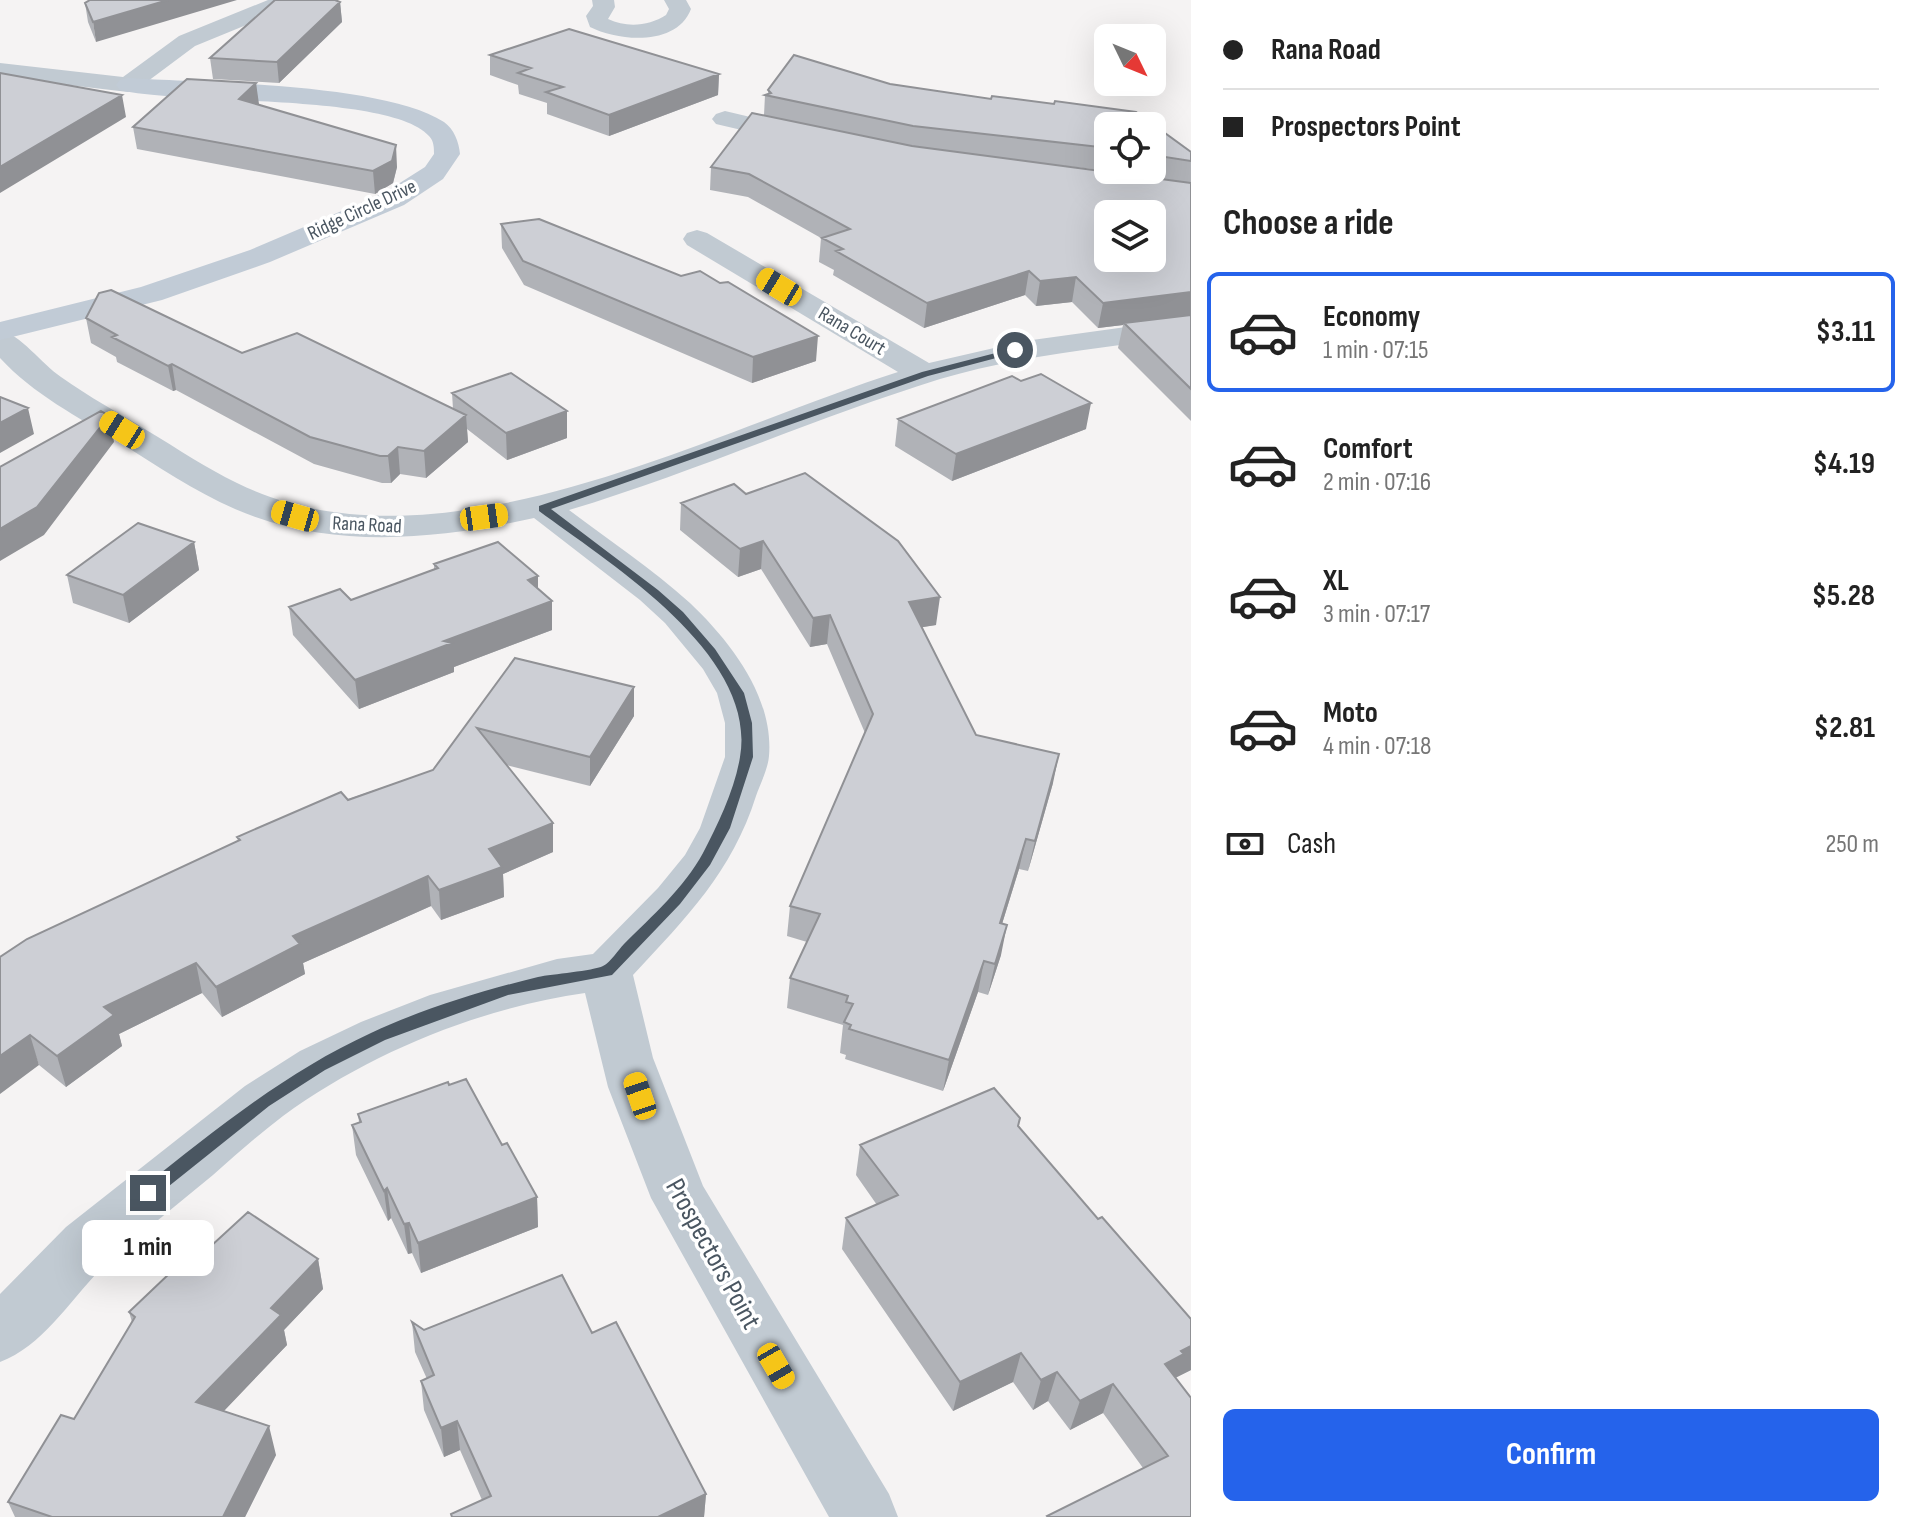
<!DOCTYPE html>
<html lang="en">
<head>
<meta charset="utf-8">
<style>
  :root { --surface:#fff; --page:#f6f6f6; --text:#222; --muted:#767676; --line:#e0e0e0; --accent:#2563eb }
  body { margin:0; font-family:"Sofia Sans Condensed",sans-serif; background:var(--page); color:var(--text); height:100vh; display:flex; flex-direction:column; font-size:30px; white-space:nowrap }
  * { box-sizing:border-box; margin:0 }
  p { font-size:26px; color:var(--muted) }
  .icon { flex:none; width:44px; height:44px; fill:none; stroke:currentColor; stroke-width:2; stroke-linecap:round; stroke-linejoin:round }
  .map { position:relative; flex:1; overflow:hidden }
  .side { display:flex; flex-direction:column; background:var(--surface); width:720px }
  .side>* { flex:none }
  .hud { display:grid; align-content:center; height:176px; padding:0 32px; background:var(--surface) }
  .needle { width:52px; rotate:133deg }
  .buttons { position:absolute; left:1094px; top:24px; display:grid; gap:16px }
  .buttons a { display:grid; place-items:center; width:72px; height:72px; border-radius:12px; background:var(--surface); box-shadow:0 8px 32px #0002; font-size:40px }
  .end { position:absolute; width:36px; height:36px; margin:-18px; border:10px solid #4a5661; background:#fff; box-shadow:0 0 0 4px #fff }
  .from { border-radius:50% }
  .bubble { position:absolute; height:56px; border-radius:12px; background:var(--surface); box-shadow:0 8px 32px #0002; font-size:26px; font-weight:700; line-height:56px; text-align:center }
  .car { position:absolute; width:24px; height:48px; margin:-24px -12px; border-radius:10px; box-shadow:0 0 6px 2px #0007; background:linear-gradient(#f5c518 24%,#345 0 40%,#f5c518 0 76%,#345 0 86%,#f5c518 0) }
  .hud b { display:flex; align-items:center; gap:28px; height:76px; font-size:30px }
  .hud b+b { border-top:2px solid var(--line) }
  .hud i { width:20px; height:20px; background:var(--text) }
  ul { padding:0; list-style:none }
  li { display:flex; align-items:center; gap:24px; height:120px; margin:0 16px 12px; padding:0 16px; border:4px solid transparent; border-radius:12px }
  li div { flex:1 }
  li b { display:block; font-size:30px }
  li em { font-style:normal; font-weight:700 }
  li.current { border-color:var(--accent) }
  li>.icon { width:72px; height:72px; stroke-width:1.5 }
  h2 { padding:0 32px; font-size:36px; line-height:96px }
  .pay { display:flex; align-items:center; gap:20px; height:88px; padding:0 32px; font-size:30px }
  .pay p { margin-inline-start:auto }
  .action { display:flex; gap:16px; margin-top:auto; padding:16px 32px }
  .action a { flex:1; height:92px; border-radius:12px; background:var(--accent); color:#fff; font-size:32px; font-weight:700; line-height:92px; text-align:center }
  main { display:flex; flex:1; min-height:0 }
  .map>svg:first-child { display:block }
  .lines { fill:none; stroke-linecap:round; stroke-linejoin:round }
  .street { fill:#c1cad2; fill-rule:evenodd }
  .secondary { fill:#c1cbd6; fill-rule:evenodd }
  .wall { fill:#b0b2b7; fill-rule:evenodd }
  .shaded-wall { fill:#909195 }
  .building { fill:#cdcfd5; stroke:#909195; stroke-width:2; fill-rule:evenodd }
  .route { fill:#4a5661 }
  .labels { text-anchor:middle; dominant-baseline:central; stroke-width:7; stroke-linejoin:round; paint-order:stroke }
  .far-street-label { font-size:20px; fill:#4a5661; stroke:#fff }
  .near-street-label { font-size:28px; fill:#4a5661; stroke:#fff }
</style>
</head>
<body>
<main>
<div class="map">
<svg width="1191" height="1517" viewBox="0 0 1191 1517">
  <rect width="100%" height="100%" fill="#f5f3f3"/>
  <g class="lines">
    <!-- street -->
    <path class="street" d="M268,0H298L295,5L195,46L136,90L128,92L0,77V63L123,77L179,36Z
      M592,0H614L615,7L608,19C627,28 649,26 666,15L669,9L664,0H686L691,9C677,46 620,42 590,27L586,16L593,6Z
      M725,111L810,131L814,136L810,141L801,144L716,124L712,119L716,114Z
      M697,230L707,233L929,363L1025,341L1191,318V336C1108,347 1021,355 940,379C815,418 695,472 569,510C609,540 652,569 690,603C730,641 774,697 769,756C768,769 760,784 756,796C732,872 686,918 633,975L653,1058L703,1186L889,1494L898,1517H829L651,1198L608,1087L585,993C480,1008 369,1053 283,1116C259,1134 236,1155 213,1175C179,1203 144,1231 110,1260C74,1293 46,1345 0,1362V1294L66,1227L245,1086L300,1051L361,1022L430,995L557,959L593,954L658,888L685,855L700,828L725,757V723L717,693L703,669L665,623L640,600L534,518C434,540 331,550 235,509C194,491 157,466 119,442C78,417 33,394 0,358V330C20,334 42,364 61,377C89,397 119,413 148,431C178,449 206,468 237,483C437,581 704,434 898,372L687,245L683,239L687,233Z"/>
    <!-- secondary -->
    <path class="secondary" d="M128,78C205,83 382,83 444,122C454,129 459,142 460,154L443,179L404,205L270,262L162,300L0,340V322L141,287L250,250L384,193L425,167L434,154C434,148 434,141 429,136C391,93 181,105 120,90L116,85L120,80Z"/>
  </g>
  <!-- wall -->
  <path class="wall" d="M90,0L96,42L88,22L85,3Z
    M340,2L342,22L279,83L213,79L210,58Z
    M490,55L719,74L718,95L609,136L547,114V103L519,94L518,85L490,75Z
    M794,55L890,84L991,99L992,96L1054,104L1055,101L1136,112L1191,152V421L1118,348L1123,325L1098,328L1072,302L1036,306L1025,295L924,328L833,275L834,270L819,262L821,238L748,197L710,190L711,167L752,113L764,115L765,95L768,94V90ZM1108,126H1152V170H1108ZM1020,161L1110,171L1146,177ZM1108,214H1152V258H1108Z
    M256,83L258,105L397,167L393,183L375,194L137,149L133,127Z
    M501,224L816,361L752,383L524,285L502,248Z
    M86,318L242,353L453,409L452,393L567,411V438L507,460L467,429L468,442L426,478L400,474L391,483H382L314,464L176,390L173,391L117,362L116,357L91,343Z
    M898,419L1086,429L952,481L895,446Z
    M746,494L936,625L922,627L976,735L1053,783L1028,871L1019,869L1002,924L1001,955L988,995L978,992L943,1091L845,1059L846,1055L840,1053L843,1025L787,1008L790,978L807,942L787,936L790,906L865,733L827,644L810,647L761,569L738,577L680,530L681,503Z
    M194,542L199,570L129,623L73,603L67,575Z
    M434,564L538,576V589L552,601V630L454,667V672L359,709L293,635L289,607L351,600L434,569Z
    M515,658L634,716L590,786L506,765L553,823V852L503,874L504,897L441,920L431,906L303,963L305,974L222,1017L202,993L119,1034L122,1046L66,1087L39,1065L0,957L238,841L237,837L433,770Z
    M449,1085L502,1145L537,1197L538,1227L421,1273L412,1253L408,1254L391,1218L388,1221L356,1155L352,1125L359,1122L358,1114Z
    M1019,1126L1191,1370L1175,1378L1191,1517H1047L1143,1468L1103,1413L1070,1430L1048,1401L1033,1410L1013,1382L953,1411L842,1249L846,1218L877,1205L856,1175L860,1145Z
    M198,1258L318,1259L323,1289L284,1330L287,1345L223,1411L276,1455L245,1517H15L8,1502L74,1419L132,1322L129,1312Z
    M412,1322L424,1330L592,1333L706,1494L704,1517H451V1514L482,1500L460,1450L444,1457L424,1410L421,1381L427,1379L415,1352Z"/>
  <!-- shaded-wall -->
  <path class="shaded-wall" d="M168,0H237L96,42L93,22Z
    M340,2L342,22L279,83L277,62Z
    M719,74L718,95L609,136V115Z
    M256,83L259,104L242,121L239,99Z
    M122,95L126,117L0,193V167Z
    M396,145L397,167L393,183L375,194L373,171Z
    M1029,271L1025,295L924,328L927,303Z
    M1076,277L1072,302L1036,306L1040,281Z
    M1191,292V316L1124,323L1123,325L1098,328L1103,303Z
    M818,336L816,361L752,383L753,357Z
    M172,364L176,390L173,391L168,366Z
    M1091,403L1086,429L952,481L956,454Z
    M28,408L34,434L0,453V423Z
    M567,411V438L507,460L506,433Z
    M466,415L468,442L426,478L424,451Z
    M109,416L114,442L44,535L0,561V529Z
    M398,447L400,474L391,483L388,456Z
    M763,541L761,569L738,577L740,549Z
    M194,542L199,570L129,623L123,595Z
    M538,576V604L528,580Z
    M940,597L936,625L905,630L909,602Z
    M552,601V630L454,667V672L359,709L355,680L444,641Z
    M830,615L827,644L810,647L813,618Z
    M634,687V716L590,786V757Z
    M1059,754L1053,783L1028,871L1035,841Z
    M553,823V852L503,874L504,897L441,920L439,890L489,849Z
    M1026,839L1019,869L993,953L1000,923Z
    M428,876L431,906L303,963L305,974L222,1017L216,987L293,936Z
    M1007,925L1001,955L988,995L995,964Z
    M984,961L978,992L943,1091L949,1060Z
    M196,963L202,993L119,1034L122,1046L66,1087L57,1056L104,1007Z
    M30,1035L39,1065L0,1094V1056Z
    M387,1188L391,1218L388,1221L384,1191Z
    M537,1197L538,1227L421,1273L418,1243Z
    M409,1223L412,1253L408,1254L404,1224Z
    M318,1259L323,1289L284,1330L287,1345L204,1432L196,1402L271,1308Z
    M1191,1346V1370L1175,1378L1165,1364L1181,1351Z
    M1021,1353L1013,1382L953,1411L960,1382Z
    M1057,1372L1048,1401L1033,1410L1041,1380Z
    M1113,1384L1103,1413L1070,1430L1080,1401Z
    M457,1421L460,1450L444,1457L441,1428Z
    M269,1426L276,1455L245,1517H223Z
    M706,1494L704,1517H658Z"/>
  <!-- building -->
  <path class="building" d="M90,0H168L93,22L85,3Z
    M275,0H335L340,2L277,62L210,58Z
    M569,29L719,74L609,115L546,92L563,87L518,73L531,68L490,55Z
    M794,55L890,84L991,99L992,96L1054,104L1055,101L1136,112L1191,152V161L1152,155V126H1108V148L913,126L765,95L771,93L768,90Z
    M0,73L122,95L0,167Z
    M187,79L256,83L239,99L396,145L392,161L373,171L133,127Z
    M752,113L912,146L1191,183V292L1103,303L1076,277L1040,281L1029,271L927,303L836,251L843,249L822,238L850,229L749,174L711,167ZM1108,214H1152V258H1108Z
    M539,219L681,276L700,271L720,283L728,282L818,336L753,357L523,261L501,224Z
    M111,290L242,353L297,333L466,415L424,451L398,447L388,456H380L310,437L172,364L168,366L112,337L117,335L86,318L99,293Z
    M1191,315V389L1124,323Z
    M511,373L567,411L506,433L452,393Z
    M1041,374L1091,403L956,454L898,419L1012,376L1021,381Z
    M0,397L28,408L0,423Z
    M101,411L109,416L37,507L0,529V467Z
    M805,473L898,541L940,597L909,602L976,735L1059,754L1035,841L1026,839L1000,923L1007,925L995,964L984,961L949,1060L849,1029L851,1025L844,1022L853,1004L846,1002L848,996L790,978L820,914L790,906L873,714L830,615L813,618L763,541L740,549L681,503L734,484L746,494Z
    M138,523L194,542L123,595L67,575Z
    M498,542L538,576L528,580L552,601L444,641L452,643L355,680L289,607L340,589L351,600L438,568L434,564Z
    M515,658L634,687L590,757L477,728L553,823L489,849L502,867L439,890L428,876L293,936L300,944L216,987L196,963L104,1007L114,1015L57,1056L30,1035L0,1056V957L27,939L240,840L237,837L341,792L348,800L433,770Z
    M466,1079L502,1145L507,1143L537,1197L418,1243L409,1223L404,1224L387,1188L384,1191L352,1125L361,1122L358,1114L448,1082L449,1085Z
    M994,1088L1020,1118L1018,1126L1098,1219L1102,1217L1191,1319V1346L1181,1351L1184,1354L1165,1364L1191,1398V1517H1048L1047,1516L1168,1456L1113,1384L1080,1401L1057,1372L1041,1380L1021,1353L960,1382L846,1218L898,1195L860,1145Z
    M248,1212L318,1259L271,1308L281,1315L196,1402L269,1426L223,1517H52L8,1502L61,1415L74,1419L135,1317L129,1312L191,1253L198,1258Z
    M562,1275L592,1333L616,1322L706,1494L658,1517H452L451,1514L491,1496L457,1421L441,1428L421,1381L434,1375L412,1322L424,1330Z"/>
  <!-- route -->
  <path class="route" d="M1015,348L1019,352L928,376L551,509L658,590L683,612L715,649L744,693L752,723L753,757L730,828L710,865L680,904L612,975L508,995L385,1040L325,1070L269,1106L154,1198H142L139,1193L142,1188C215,1130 286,1072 371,1033C422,1009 484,990 538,977C552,974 593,971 603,966C611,962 618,950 624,944C652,916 684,888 703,853C718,824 735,789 740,757C758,654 609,563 539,511V506L922,372Z"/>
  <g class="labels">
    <!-- far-street labels -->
    <g class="far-street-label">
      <text transform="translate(362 210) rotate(-25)">Ridge Circle Drive</text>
      <text transform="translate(852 331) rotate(31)">Rana Court</text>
      <text transform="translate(367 525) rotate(3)">Rana Road</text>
    </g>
    <!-- near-street labels -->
    <g class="near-street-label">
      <text transform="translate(713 1254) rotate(61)">Prospectors Point</text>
    </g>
  </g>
</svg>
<div class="buttons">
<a><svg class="needle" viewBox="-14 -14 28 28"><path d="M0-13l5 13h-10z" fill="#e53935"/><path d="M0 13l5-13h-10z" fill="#767676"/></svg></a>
<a><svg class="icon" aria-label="locate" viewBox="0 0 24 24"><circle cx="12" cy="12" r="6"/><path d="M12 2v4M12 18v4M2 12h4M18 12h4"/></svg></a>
<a><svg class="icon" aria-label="layers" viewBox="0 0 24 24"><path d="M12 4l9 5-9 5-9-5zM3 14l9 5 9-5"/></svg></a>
</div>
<i class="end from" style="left:1015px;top:350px"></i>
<i class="end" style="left:148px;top:1193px"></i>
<div class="bubble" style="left:82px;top:1220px;width:132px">1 min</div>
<i class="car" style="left:779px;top:287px;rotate:301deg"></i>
<i class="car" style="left:122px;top:430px;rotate:302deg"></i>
<i class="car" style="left:295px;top:516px;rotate:286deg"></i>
<i class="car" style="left:484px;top:517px;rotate:82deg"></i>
<i class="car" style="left:640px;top:1096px;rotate:341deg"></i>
<i class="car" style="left:776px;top:1366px;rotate:150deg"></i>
</div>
<section class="side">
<div class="hud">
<b><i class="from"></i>Rana Road</b>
<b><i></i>Prospectors Point</b>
</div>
<h2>Choose a ride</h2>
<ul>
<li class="current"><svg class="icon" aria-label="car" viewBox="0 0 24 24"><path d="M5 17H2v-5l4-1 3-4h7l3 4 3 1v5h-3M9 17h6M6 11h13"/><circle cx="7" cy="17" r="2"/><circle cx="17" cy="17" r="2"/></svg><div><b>Economy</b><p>1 min · 07:15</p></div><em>$3.11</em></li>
<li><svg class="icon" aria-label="car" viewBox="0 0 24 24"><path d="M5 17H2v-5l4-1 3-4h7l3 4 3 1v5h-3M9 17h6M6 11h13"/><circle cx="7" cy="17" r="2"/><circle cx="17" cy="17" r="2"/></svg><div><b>Comfort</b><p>2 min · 07:16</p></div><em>$4.19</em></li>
<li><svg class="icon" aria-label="car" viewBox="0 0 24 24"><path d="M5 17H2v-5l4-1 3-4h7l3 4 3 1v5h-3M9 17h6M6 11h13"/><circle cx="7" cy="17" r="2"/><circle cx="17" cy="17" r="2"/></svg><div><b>XL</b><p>3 min · 07:17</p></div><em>$5.28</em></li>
<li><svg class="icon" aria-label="car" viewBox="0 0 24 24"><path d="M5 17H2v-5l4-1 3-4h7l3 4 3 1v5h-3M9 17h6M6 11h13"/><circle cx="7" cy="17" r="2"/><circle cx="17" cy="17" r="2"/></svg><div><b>Moto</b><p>4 min · 07:18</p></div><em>$2.81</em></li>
</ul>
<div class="pay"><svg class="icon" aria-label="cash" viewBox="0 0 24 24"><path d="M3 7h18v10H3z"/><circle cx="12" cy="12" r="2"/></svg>Cash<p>250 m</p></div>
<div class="action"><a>Confirm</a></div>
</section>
</main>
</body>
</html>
